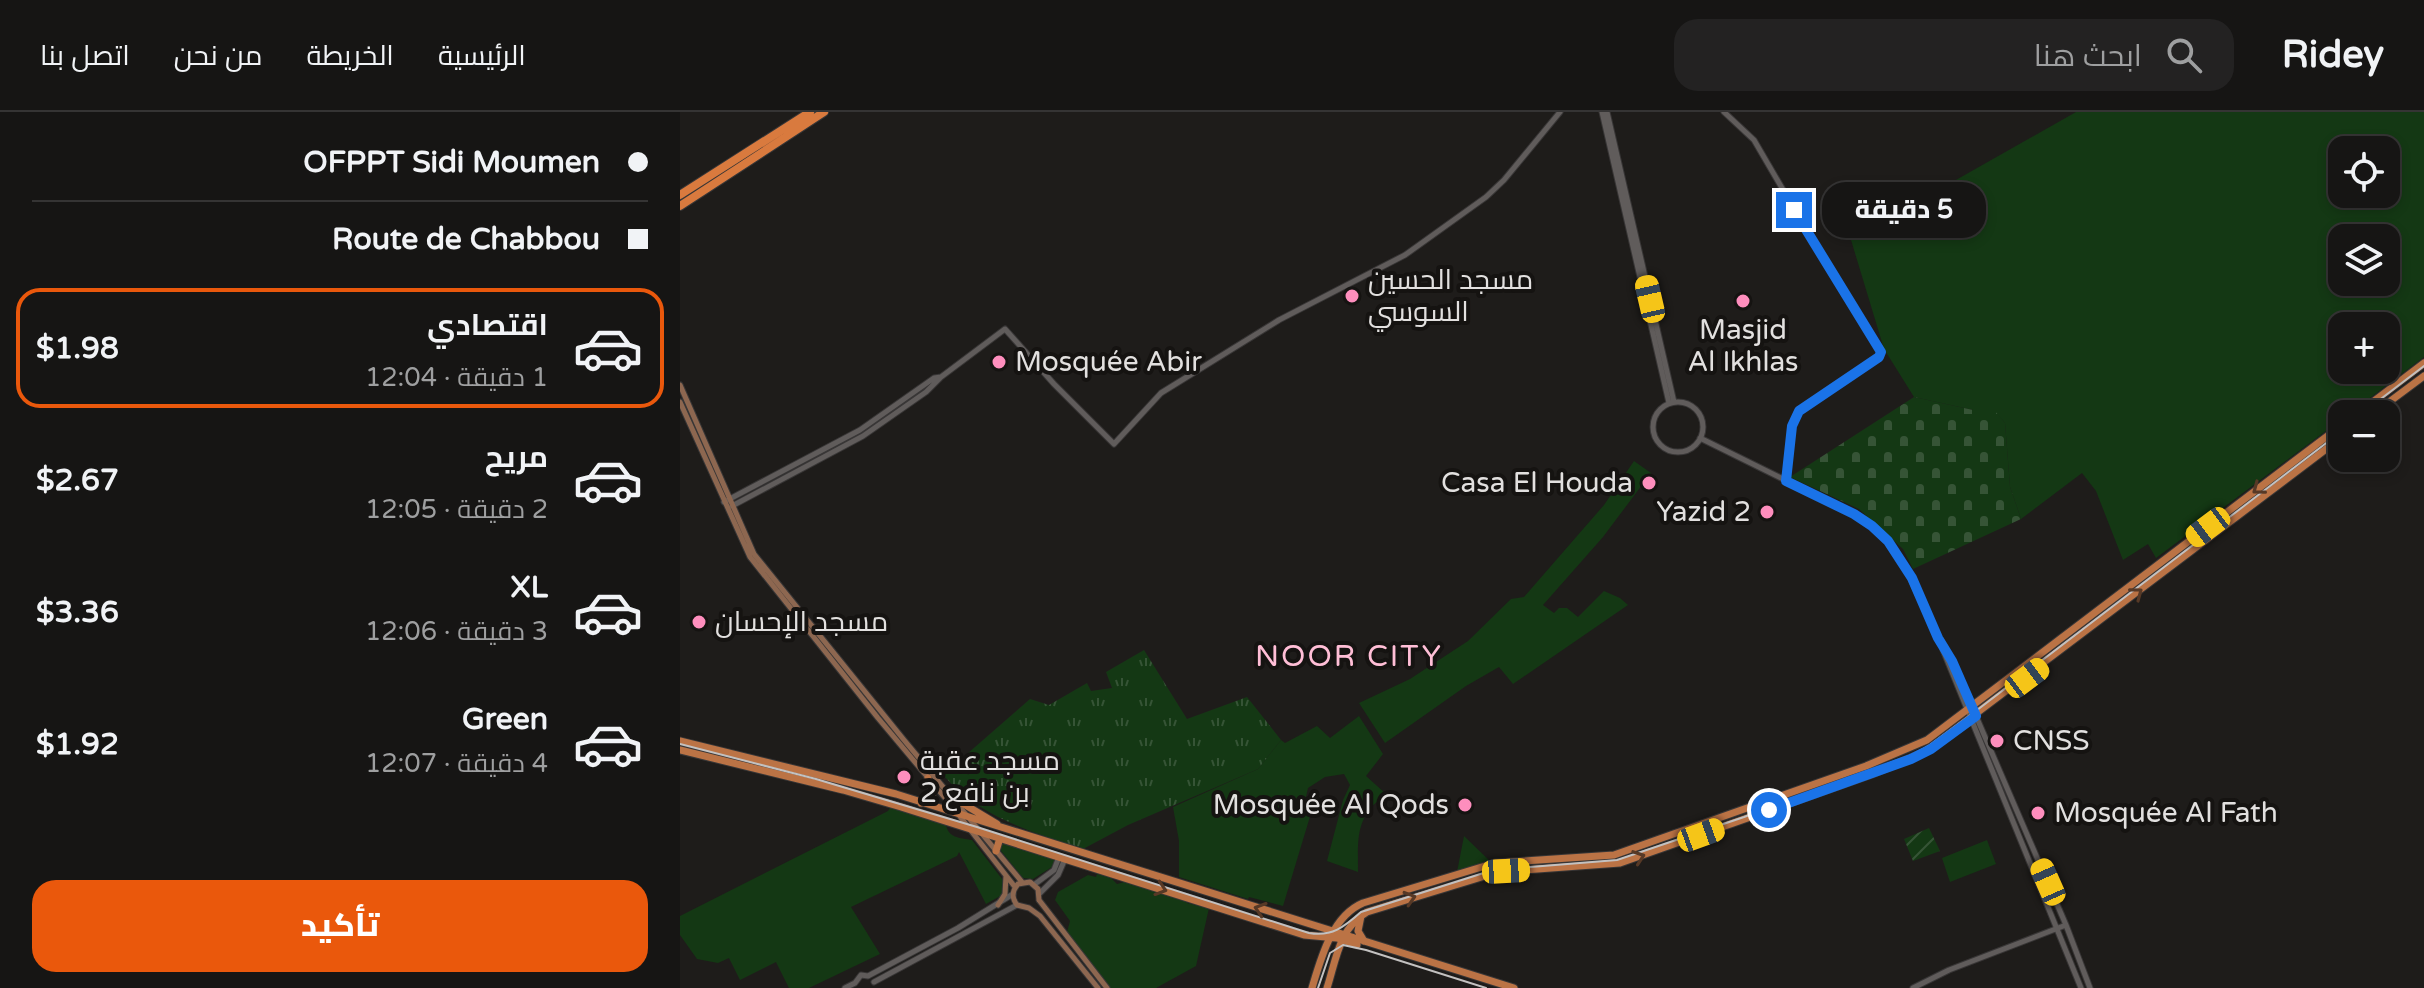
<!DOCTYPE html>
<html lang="ar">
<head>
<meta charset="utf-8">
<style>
  :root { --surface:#161514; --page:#232222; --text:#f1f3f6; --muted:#9e9fa0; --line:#353434; --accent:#ea580c }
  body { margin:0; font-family:"Varela Round",Cairo,sans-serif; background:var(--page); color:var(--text); direction:rtl; height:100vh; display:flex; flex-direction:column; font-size:30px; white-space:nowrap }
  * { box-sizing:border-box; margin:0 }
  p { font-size:26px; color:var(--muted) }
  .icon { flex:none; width:44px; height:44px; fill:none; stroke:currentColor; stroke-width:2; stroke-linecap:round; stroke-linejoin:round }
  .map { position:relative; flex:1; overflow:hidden; direction:ltr }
  .drawer { display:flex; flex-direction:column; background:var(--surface); width:680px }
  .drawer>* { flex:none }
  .hud { display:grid; align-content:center; height:176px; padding:0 32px; background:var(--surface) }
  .buttons { position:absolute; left:1648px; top:24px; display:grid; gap:16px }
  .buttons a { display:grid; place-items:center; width:72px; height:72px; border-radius:16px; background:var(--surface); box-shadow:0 4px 12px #0003,0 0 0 2px var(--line); font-size:40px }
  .end { position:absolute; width:36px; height:36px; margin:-18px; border:10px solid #1a73e8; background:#fff; box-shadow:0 0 0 4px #fff }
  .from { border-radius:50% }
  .bubble { position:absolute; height:56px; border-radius:24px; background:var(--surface); box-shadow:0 4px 12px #0003,0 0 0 2px var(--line); font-size:26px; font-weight:800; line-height:56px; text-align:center; direction:rtl }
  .car { position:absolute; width:24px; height:48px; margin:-24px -12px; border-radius:10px; box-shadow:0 0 6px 2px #0007; background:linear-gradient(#f5c518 24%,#345 0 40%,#f5c518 0 76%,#345 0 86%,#f5c518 0) }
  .hud b { display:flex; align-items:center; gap:28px; height:76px; font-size:30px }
  .hud b+b { border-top:2px solid var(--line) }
  .hud i { width:20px; height:20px; background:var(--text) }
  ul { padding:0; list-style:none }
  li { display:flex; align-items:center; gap:24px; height:120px; margin:0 16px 12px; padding:0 16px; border:4px solid transparent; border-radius:24px }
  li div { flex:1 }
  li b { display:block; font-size:30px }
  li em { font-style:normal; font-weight:800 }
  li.current { border-color:var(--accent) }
  li>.icon { width:72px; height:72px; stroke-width:1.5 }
  .action { display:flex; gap:16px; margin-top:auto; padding:16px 32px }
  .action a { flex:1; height:92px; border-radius:24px; background:var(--accent); color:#fff; font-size:32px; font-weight:800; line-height:92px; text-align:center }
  header { display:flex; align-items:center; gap:48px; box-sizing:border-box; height:112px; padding:0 40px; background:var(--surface); border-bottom:2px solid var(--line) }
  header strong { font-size:38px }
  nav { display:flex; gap:44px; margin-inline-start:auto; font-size:28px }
  .search { width:560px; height:72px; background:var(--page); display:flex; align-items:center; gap:20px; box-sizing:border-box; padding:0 28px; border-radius:24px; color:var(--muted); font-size:30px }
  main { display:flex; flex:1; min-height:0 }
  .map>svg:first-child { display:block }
  .grass { fill:#143814; fill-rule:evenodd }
  .cemetery { fill:url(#cemetery-stones) }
  .park { fill:url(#park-tufts) }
  .garden { fill:url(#garden-furrows) }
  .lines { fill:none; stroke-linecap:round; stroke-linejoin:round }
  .tertiary-casing { stroke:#383636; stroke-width:7 }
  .secondary-casing { stroke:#383636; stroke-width:7 }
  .primary-casing { stroke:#383636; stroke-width:9 }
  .trunk-casing { stroke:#383636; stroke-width:10 }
  .tertiary { stroke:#605c5b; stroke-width:5 }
  .secondary { stroke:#8d6750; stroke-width:5 }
  .primary { stroke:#bb7345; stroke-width:7 }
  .trunk { stroke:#d97a3e; stroke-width:8 }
  .tram { stroke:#c3c1c0; stroke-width:2 }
  .oneway { stroke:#573926 }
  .route { stroke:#1a73e8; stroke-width:10 }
  .poi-dot { fill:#fe8ebd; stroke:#151311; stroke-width:3 }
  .labels { text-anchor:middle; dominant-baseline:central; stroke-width:8; stroke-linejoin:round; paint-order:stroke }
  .poi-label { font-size:28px; fill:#e2e0df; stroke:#151311; text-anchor:start }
  .neighbourhood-label { font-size:30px; letter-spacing:2px; fill:#ffbed6; stroke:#151311 }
</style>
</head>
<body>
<header>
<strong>Ridey</strong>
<div class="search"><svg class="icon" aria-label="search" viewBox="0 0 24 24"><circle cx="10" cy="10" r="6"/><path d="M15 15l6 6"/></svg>ابحث هنا</div>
<nav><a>الرئيسية</a><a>الخريطة</a><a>من نحن</a><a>اتصل بنا</a></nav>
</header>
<main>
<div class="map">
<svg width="1744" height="876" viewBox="0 0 1744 876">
  <defs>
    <pattern id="cemetery-stones" width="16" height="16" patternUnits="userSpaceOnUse" patternTransform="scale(2)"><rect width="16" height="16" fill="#143814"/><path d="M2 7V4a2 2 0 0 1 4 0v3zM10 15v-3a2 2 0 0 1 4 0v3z" fill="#365436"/></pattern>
    <pattern id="park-tufts" width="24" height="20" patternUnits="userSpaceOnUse" patternTransform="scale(2)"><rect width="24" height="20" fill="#143814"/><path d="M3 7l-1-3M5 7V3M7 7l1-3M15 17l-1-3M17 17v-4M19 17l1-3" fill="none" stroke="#365436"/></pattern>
    <pattern id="garden-furrows" width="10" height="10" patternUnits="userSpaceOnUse" patternTransform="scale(2)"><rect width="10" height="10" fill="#143814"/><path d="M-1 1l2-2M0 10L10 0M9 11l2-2" fill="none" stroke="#365436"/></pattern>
  </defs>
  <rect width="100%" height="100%" fill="#1e1c1a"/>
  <!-- grass -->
  <path class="grass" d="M1396,0H1744V245L1669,302H1662V307L1476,446L1468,432L1443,448L1416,379L1402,361L1341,407L1330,375L1325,311L1313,298H1293L1234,285L1204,237L1171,128L1211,100L1230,94ZM1662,38H1706V82H1662ZM1662,126H1706V170H1662ZM1662,214H1706V258H1662Z
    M954,349L971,361L923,425L863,493L874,501L879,496H887L898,505L924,479L940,486L948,493L833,572L819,555L786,574L705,631L679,591L730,567L788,529L831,487L844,485L924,393Z
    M679,604L703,642L686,664L706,682C675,705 678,725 678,760L647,749L663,688L670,673L664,662L645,665L628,676L624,694L632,698L603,794L569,785L568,787L499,765V729L493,695L578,657L601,628L605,631L637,614L650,626Z
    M212,693L266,711C267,726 280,726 292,728L329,776V779L306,792L279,740L277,744L171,795L200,842L129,876H109L96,850L60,868L49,846L38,851L17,847L0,823V804L208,699Z
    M309,724L376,745L372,755L353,767L343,766Z
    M784,724L813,752L777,760Z
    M1307,728L1316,752L1270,770L1262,746Z
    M417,762L430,765L437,772L448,769L505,788L507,791L529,796L516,854L476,876H430L387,820L390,809L375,788L378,780L408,763L416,765Z"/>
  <!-- cemetery -->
  <path class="cemetery" d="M1234,285L1293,298H1314L1325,311L1330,375L1341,407L1233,457L1223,437L1179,397L1110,365Z"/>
  <!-- park -->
  <path class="park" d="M464,538L507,607L567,585L601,628L578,657L448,713L403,737C350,719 301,706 263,663L350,587L369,593L407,571L411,579L432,576L426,560Z"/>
  <!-- garden -->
  <path class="garden" d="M1249,716L1260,739L1233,749L1224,727Z"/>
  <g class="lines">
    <defs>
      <path id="tertiary" d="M922,0L989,291
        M927,0L994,290
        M1044,0L1074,28L1148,155L1201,238L1199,245L1119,299L1112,314L1106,369
        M973 315a25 25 0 1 1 50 0a25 25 0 1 1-50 0Z
        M1020,326L1174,402L1201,421L1224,452L1258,526L1277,560L1386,813L1410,876
        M44,390L180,318L254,266L261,265L325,217L374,272L434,332L481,281L599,208L725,143L806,85L824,68L880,0
        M52,394L183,324L246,280L260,266
        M1263,538L1401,876
        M355,772L374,758L379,745
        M360,781L378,763L385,747
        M194,870L337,793
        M165,876L175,871L181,863L188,864L278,816L333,782
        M1233,876L1269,858L1386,813"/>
      <path id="secondary" d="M0,273L74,442L224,628L342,770
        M0,290L70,445L198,606L271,693L335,775
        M359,788L358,777L350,770L338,772C332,779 331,785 337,793L349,796L360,804L418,876
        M359,788L427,876
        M318,793L325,782L326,764"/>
      <path id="primary" d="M1677,302L1744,251
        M1693,302L1744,264
        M0,629L216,682L834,876
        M0,638L163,678L221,695L624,823L657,826L677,833
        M272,685L317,712
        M241,691C257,689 252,677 248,666
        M316,739L320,726
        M681,804L678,819L684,829
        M632,876C641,846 652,804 683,791L815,751L934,743L1186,654L1247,628L1662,313
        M647,876C656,848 659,816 687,800L818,760L940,751L1192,662L1245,640L1662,325"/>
      <path id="trunk" d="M0,83L130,0
        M0,94L144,0"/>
    </defs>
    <!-- tertiary casing -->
    <use href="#tertiary" class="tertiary-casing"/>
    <!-- secondary casing -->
    <use href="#secondary" class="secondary-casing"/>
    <!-- primary casing -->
    <use href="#primary" class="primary-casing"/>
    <!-- trunk casing -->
    <use href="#trunk" class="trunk-casing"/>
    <!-- tertiary -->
    <use href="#tertiary" class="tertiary"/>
    <!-- secondary -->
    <use href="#secondary" class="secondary"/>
    <!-- primary -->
    <use href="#primary" class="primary"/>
    <!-- trunk -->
    <use href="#trunk" class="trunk"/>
    <!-- tram -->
    <path class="tram" d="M1681,302L1744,254
      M0,632L136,667L297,715L629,821C652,825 664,815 681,800L813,758L937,748L1064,705L1232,643L1250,633L1288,605L1662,319
      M638,876L650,841L663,833L686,838L806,876"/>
  </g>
  <!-- one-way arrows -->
  <defs><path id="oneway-chevron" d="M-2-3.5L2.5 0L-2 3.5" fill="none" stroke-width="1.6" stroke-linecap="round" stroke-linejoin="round" transform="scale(2)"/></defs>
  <g class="oneway">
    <use href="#oneway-chevron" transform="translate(1578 377) rotate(143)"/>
    <use href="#oneway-chevron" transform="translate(1457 481) rotate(-37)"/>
    <use href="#oneway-chevron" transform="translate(959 745) rotate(-19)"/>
    <use href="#oneway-chevron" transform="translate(481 777) rotate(18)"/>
    <use href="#oneway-chevron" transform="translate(730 786) rotate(-17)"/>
    <use href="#oneway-chevron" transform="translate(580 797) rotate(-162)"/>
  </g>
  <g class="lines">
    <!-- route -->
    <path class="route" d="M1089,698L1231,647L1251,637L1296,604L1272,549L1258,526L1232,466L1208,429L1192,414L1174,402L1106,369L1112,314L1119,299L1199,245L1201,240L1114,98"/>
  </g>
  <!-- markers -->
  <g class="poi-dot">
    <circle cx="672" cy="184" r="8"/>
    <circle cx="1063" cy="189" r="8"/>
    <circle cx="319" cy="250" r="8"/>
    <circle cx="969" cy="371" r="8"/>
    <circle cx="1087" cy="400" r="8"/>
    <circle cx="19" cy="510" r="8"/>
    <circle cx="1317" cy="629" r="8"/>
    <circle cx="224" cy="665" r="8"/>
    <circle cx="785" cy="693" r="8"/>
    <circle cx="1358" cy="701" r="8"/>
  </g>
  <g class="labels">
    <!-- poi labels -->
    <g class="poi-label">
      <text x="688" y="168">مسجد الحسين<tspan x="688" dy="32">السوسي</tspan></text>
      <text x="1063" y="218" text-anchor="middle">Masjid<tspan x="1063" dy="32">Al Ikhlas</tspan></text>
      <text x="335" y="250">Mosquée Abir</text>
      <text x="953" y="371" text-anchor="end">Casa El Houda</text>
      <text x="1071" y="400" text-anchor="end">Yazid 2</text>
      <text x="35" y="510">مسجد الإحسان</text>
      <text x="1333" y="629">CNSS</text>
      <text x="240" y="649">مسجد عقبة<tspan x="240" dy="32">بن نافع 2</tspan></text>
      <text x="769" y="693" text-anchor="end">Mosquée Al Qods</text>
      <text x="1374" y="701">Mosquée Al Fath</text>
    </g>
    <!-- neighbourhood labels -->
    <g class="neighbourhood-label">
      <text x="669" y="544">NOOR CITY</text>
    </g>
  </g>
</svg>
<div class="buttons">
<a><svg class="icon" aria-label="locate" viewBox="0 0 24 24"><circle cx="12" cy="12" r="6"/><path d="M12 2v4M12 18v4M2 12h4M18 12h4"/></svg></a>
<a><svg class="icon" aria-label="layers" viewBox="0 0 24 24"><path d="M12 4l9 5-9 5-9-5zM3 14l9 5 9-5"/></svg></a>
<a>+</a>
<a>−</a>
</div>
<i class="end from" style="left:1089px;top:698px"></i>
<i class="end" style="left:1114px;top:98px"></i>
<div class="bubble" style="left:1142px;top:70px;width:164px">5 دقيقة</div>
<i class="car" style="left:970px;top:187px;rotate:347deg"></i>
<i class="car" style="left:1528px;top:415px;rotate:233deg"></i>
<i class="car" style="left:1347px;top:566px;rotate:53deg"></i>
<i class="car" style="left:1021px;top:723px;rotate:70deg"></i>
<i class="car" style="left:826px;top:759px;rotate:87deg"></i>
<i class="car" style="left:1368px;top:770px;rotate:336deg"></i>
</div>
<section class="drawer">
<div class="hud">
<b><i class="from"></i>OFPPT Sidi Moumen</b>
<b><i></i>Route de Chabbou</b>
</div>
<ul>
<li class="current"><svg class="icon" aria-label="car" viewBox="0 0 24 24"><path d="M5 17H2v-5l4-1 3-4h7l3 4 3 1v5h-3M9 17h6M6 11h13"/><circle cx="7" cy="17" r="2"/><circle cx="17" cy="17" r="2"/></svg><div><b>اقتصادي</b><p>1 دقيقة · 12:04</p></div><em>$1.98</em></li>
<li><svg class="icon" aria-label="car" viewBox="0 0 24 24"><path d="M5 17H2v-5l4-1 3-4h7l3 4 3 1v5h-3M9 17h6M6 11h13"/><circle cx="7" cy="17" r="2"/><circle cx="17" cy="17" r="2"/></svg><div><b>مريح</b><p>2 دقيقة · 12:05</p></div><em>$2.67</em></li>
<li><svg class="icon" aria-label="car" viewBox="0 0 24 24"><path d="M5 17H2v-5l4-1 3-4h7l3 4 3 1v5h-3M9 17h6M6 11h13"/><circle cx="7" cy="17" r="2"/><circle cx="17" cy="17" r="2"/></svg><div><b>XL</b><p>3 دقيقة · 12:06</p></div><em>$3.36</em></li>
<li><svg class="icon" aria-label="car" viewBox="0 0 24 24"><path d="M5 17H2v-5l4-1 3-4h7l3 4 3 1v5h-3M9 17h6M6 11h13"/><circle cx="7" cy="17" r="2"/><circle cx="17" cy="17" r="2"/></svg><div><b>Green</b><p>4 دقيقة · 12:07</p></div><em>$1.92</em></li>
</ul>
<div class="action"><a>تأكيد</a></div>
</section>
</main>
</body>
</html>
